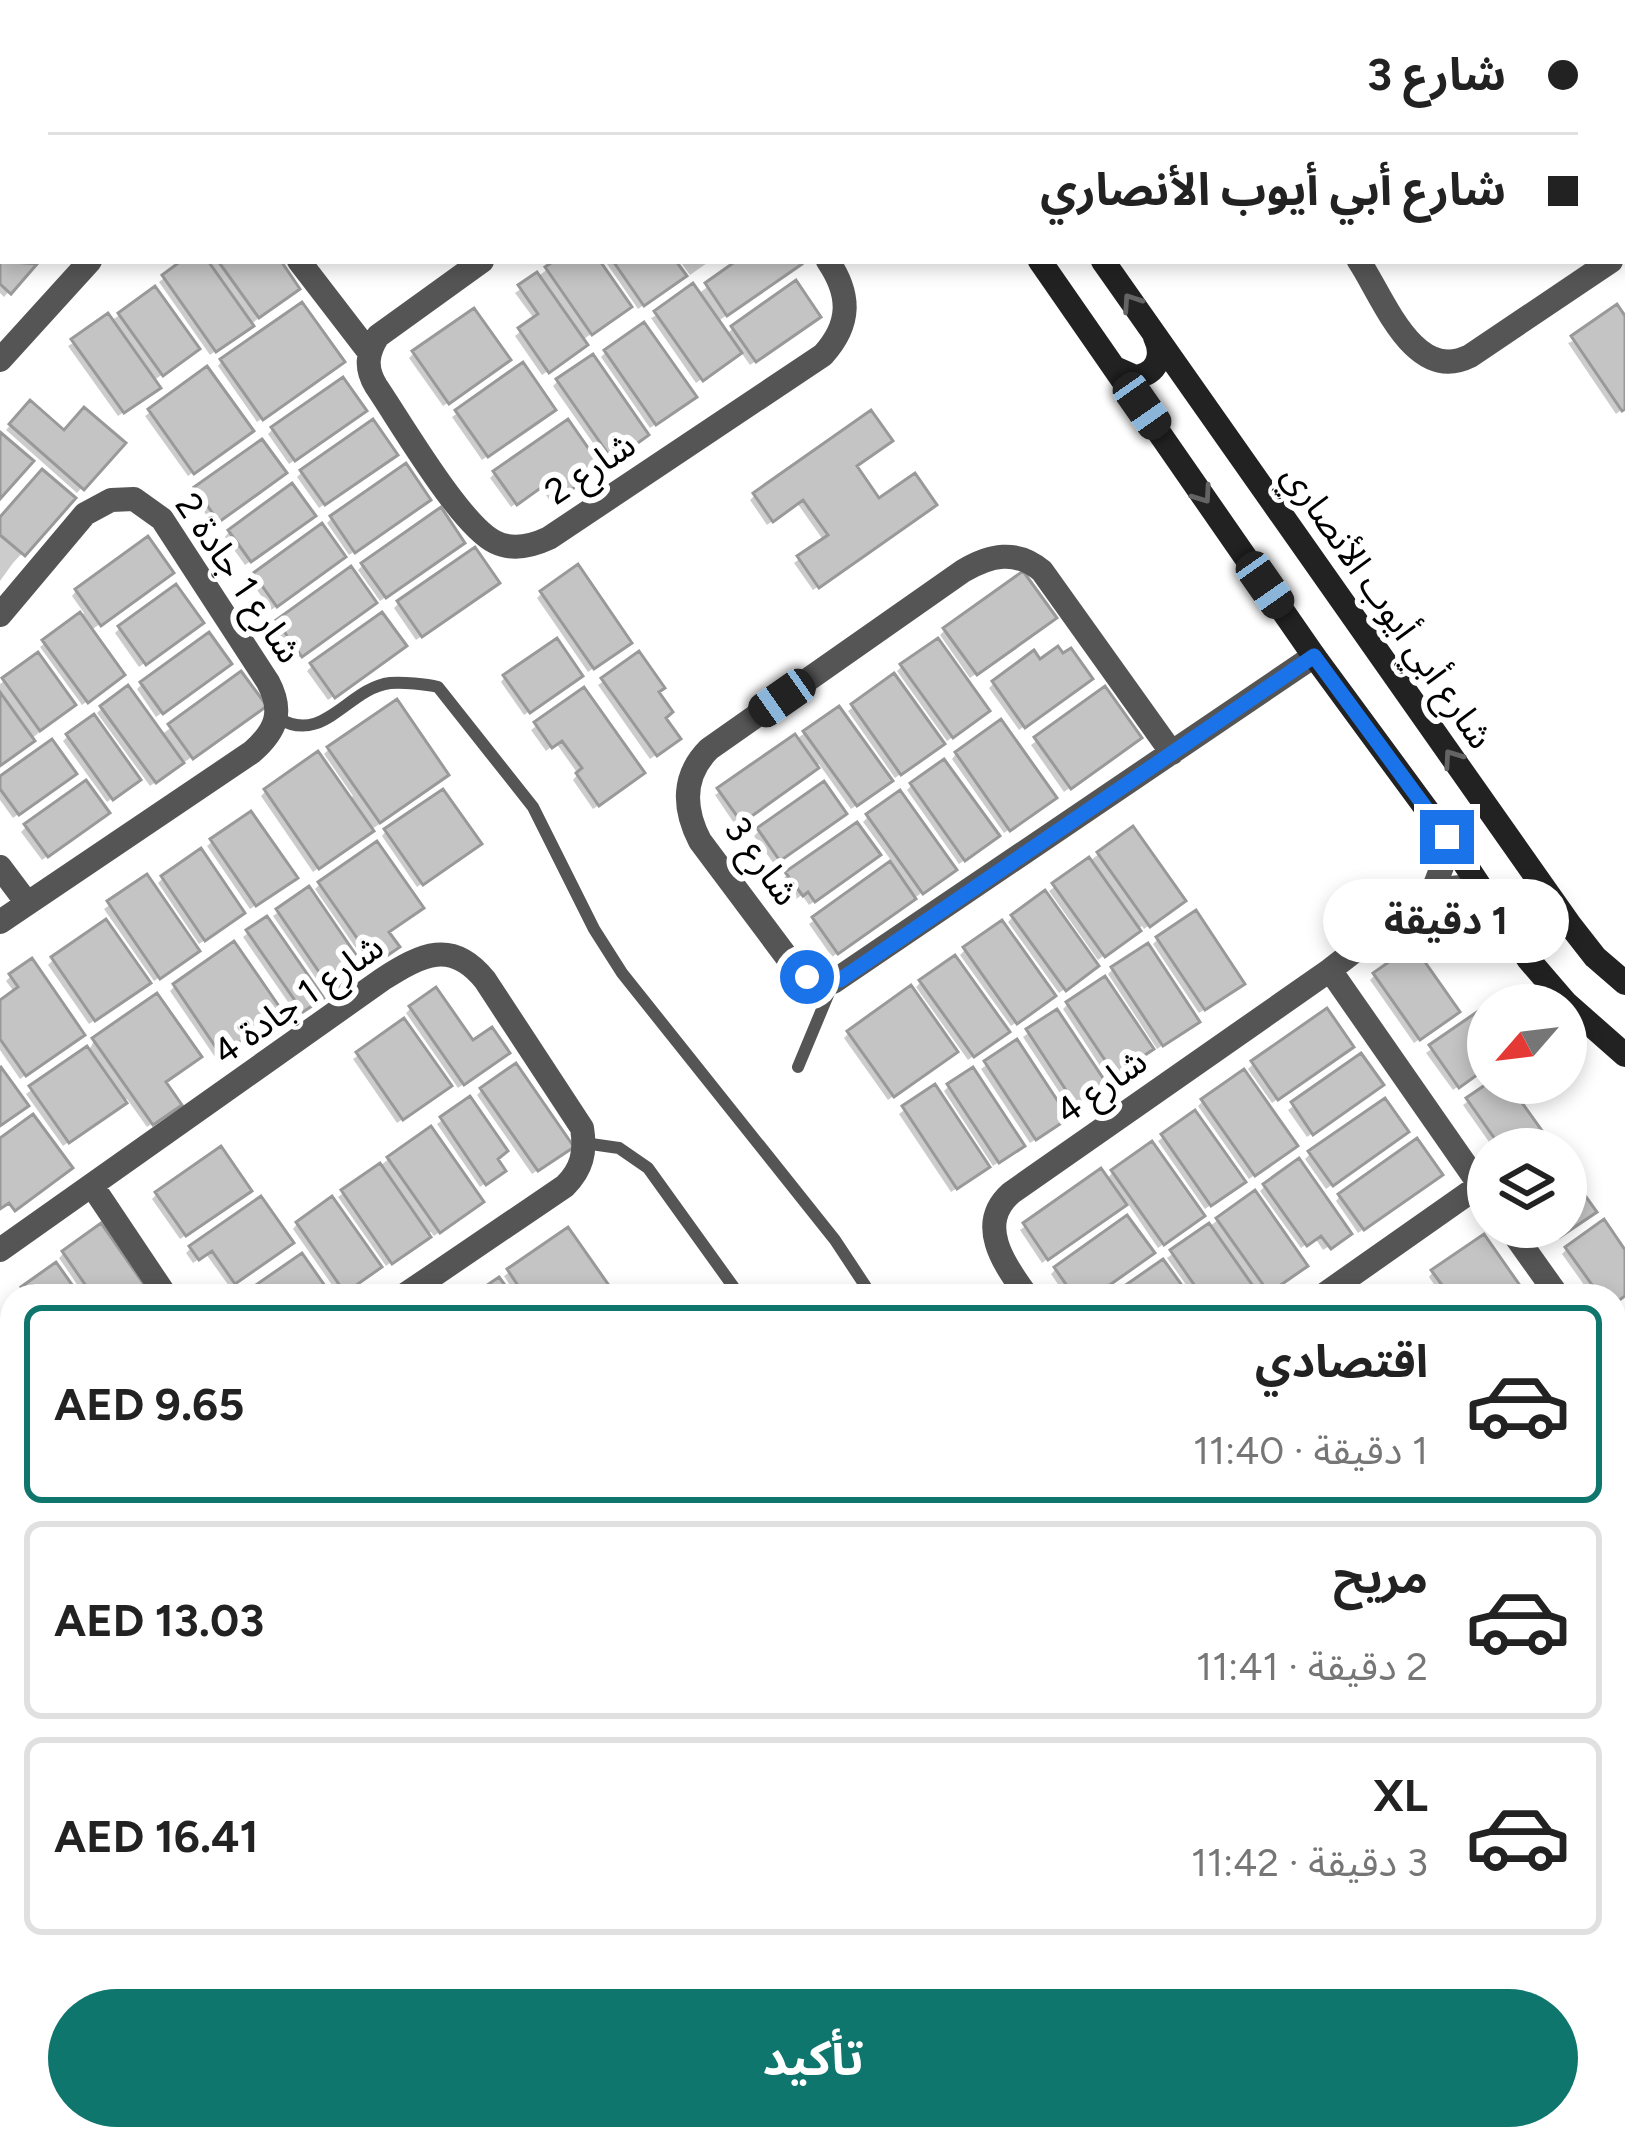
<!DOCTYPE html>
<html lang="ar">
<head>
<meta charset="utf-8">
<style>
  :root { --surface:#fff; --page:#f2f2f2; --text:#222; --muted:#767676; --line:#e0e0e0; --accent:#0f766e }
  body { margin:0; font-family:Figtree,"Noto Sans Arabic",sans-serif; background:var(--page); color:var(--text); direction:rtl; height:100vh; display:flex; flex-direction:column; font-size:45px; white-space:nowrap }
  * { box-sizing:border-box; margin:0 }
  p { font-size:39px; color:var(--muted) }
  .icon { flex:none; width:66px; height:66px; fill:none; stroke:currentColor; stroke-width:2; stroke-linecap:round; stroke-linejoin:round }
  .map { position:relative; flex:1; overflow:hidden; direction:ltr }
  .drawer { position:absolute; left:0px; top:1284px; width:1626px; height:867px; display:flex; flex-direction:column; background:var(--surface); border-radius:36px 36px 0 0; box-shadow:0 6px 18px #0003; direction:rtl }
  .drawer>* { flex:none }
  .guide { position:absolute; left:0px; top:0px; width:1626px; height:264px; box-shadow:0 6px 18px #0003; direction:rtl; display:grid; align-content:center; height:264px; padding:0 48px; background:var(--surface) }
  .needle { width:78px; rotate:242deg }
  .controls { position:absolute; left:1467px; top:984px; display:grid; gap:24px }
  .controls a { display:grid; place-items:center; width:120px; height:120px; border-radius:50%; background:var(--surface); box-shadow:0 6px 18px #0003; font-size:60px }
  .end { position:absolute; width:54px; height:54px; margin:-27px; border:15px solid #1a73e8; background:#fff; box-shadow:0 0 0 6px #fff }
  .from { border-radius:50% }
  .bubble { position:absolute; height:84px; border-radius:42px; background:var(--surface); box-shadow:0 6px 18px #0003; font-size:39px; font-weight:700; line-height:84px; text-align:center; direction:rtl }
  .car { position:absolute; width:36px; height:72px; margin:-36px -18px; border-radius:15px; box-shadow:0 0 9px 3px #0007; background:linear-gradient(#222 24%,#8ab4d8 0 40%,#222 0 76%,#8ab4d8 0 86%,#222 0) }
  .guide b { display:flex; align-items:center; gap:42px; height:114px; font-size:45px }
  .guide b+b { border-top:3px solid var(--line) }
  .guide i { width:30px; height:30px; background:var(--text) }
  ul { padding:21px 0 0; list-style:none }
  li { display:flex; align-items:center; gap:36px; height:198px; margin:0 24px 18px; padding:0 24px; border:6px solid var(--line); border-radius:18px }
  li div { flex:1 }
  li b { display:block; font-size:45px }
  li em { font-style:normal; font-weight:700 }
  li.active { border-color:var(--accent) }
  li>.icon { width:108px; height:108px; stroke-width:1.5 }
  .action { display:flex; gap:24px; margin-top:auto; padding:24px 48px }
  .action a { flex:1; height:138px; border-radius:72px; background:var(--accent); color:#fff; font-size:48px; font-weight:700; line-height:138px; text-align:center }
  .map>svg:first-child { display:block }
  .shadow { fill:#0003 }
  .building { fill:#c4c4c4; stroke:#999; stroke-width:3 }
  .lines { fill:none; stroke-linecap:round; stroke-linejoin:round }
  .lane { stroke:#555; stroke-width:12 }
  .street { stroke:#555; stroke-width:24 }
  .secondary { stroke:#222; stroke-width:24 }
  .oneway { stroke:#646464 }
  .route { stroke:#1a73e8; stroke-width:15 }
  .labels { text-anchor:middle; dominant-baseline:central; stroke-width:12; stroke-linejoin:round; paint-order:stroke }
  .street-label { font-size:36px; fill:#000; stroke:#fff }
</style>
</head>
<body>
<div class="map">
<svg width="1625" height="2150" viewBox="0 0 1625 2150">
  <rect width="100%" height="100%" fill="#fff"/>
  <!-- shadow -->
  <path class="shadow" d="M71,0H135L132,3Z
    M163,0H212L215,3H161Z
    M222,0H281L279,3Z
    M1532,0H1625V1L1535,3Z
    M3,19V114L0,111Z
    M1625,20V73L1623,74V21Z
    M3,171V229L0,227Z
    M0,236L3,261L33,264L4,297L0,293Z
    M187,261H277L292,293L210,355L159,282Z
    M559,261H596L623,312L581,341L579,350L542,375L515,336L535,320L515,293Z
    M605,261H672L678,281L638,309Z
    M680,261H710L690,275Z
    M742,261H796L793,269L717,322L726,335L733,328L812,322L750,365L740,351L696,383L651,318L698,294Z
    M120,315L191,354L153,381L152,392L118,416L68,346Z
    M1625,321V407L1616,414L1568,343Z
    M606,352L688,402L650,428L601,357Z
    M414,353L503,365L443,406L409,358Z
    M222,361L336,367L257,422L218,366Z
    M523,366L547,414L482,460L452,417Z
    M207,370L245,435L188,476L145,416Z
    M558,381L641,440L607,463L553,386Z
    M30,404L64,434L121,443L77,493L6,430Z
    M358,416L289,464L268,434L273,429Z
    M389,459L319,508L297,477L302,472Z
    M854,467L878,502L929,510L813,590L794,563L824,541L797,503L767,525L750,500L755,495Z
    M593,472L551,502L540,487L511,507L490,478L495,473Z
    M279,478L213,524L191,494L196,489Z
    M72,499L13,563L0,581V521Z
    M422,505L349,555L327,523L332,518Z
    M307,521L245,565L225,537L229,532Z
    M457,547L380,601L358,570L363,565Z
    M338,562L271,610L250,580L255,575Z
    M165,578L90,631L117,680L82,705L40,647L84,613L72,596L76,591Z
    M491,587L416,640L394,608L399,603Z
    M542,593L623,647L588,672L537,598Z
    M368,607L296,659L273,627L278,622Z
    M1048,623L970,678L940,635L945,630Z
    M195,627L139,667L115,633L120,628Z
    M398,650L328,700L307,671L312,666Z
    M37,656L67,710L0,764V684Z
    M638,656L672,744L650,759L598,685Z
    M902,666L982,716L947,741L897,671Z
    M224,669L156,717L137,689L142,684Z
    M241,675L258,711L150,786L97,713L102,708L161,735Z
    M505,677L574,680L524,715L501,682Z
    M894,677L936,748L895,778L848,711Z
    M994,683L1085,684L1019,730L989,688Z
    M583,691L636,778L593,809L573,780L578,774L556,743L546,751L531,730Z
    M1104,691L1133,743L1064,792L1031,745Z
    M805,733L884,786L851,809L819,764L736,826L715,795Z
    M68,736L132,784L107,802L63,741Z
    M329,749L440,780L313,872L261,796L266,791L348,799L353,796L324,754Z
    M956,754L1048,802L1004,833L952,759Z
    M68,778L13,818L0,800V779Z
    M912,785L991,841L959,864L907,790Z
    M868,817L948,874L832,957L809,924L893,863L863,822Z
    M101,818L42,860L21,832L26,827Z
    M838,818L774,864L754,836L759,831Z
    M386,831L473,849L417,887L382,836Z
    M212,842L289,883L250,909L207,846Z
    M1099,854L1177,906L1144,929L1142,926L1098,960L1049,891Z
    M872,860L809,905L802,895L796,899L782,880L787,875Z
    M146,878L191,956L154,981L104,909Z
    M163,878L237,918L199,944L158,883Z
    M320,884L386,933L391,952L369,967L315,889Z
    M308,890L356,972L326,993L273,916Z
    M1013,917L1091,971L1059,993L1008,922Z
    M248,933L315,1002L297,1015L243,937Z
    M1158,939L1236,989L1199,1013L1153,944Z
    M965,950L1047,1001L1011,1026L960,955Z
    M53,960L142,988L89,1024L48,965Z
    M1113,969L1192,1026L1157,1049L1108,974Z
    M1375,975L1451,1017L1414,1043L1370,980Z
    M11,976L76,1040L20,1079L0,1050V1003L15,993L6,981Z
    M921,982L1001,1036L968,1060L916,987Z
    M175,986L274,1016L215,1057L170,991Z
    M1068,1004L1145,1054L1108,1078L1063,1009Z
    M411,1008L472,1044L501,1058L458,1088L406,1013Z
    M1488,1008V1065L1453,1090L1426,1053Z
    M1056,1013L1100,1091L1071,1110L1023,1037Z
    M404,1022L443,1091L397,1123L353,1059Z
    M849,1033L949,1056L888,1100L844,1038Z
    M94,1040L163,1083L173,1109L147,1127L127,1099L63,1146L26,1094L91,1047Z
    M1016,1043L1060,1123L1030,1143L981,1069Z
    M1345,1051L1272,1103L1248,1069L1253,1064Z
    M1360,1057L1375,1090L1307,1137L1288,1110Z
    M1493,1083H1504L1523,1149H1494L1463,1105Z
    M949,1086L1016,1150L993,1166L944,1091Z
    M934,1088L981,1172L951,1192L899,1114Z
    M482,1090L565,1151L532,1174L477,1095Z
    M469,1100L494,1159L497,1175L480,1187L437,1124Z
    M1203,1101L1289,1151L1249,1179L1198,1106Z
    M1194,1114L1237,1187L1205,1209L1158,1141Z
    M1400,1137L1326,1189L1305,1159L1310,1154Z
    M389,1159L475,1207L434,1236L431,1232L386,1266L338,1197Z
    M1100,1172L1106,1180L1113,1172L1196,1221L1158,1248L1126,1201L1042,1263L1020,1230Z
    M1566,1174L1588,1216L1554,1240L1545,1227H1566Z
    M1434,1180L1358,1233L1336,1201L1340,1196Z
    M1265,1186L1348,1234L1323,1250L1315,1238L1301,1248L1260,1191Z
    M157,1194L244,1195L180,1239L152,1199Z
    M1218,1220L1299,1271L1263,1296H1194L1167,1258Z
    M297,1224L373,1272L339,1295L293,1229Z
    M567,1231L609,1296H517L504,1276Z
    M285,1247L229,1286L206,1254L193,1263L186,1253L191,1248Z
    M1567,1249L1625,1255V1295L1614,1302V1296H1592L1562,1254Z
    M64,1253L148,1296H85L59,1258Z
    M1056,1269L1092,1296H1066L1051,1274Z
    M1433,1272L1507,1296H1442L1429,1277Z
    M1625,1313V1359L1614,1343V1321Z
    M1625,1472V1523L1614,1507V1479Z
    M1625,1588V1622L1614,1606V1596Z
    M1614,1620L1625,1636V1692L1614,1700Z
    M1625,1783V1887L1614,1895V1791Z
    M1614,1910L1625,1926V1931L1614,1940Z
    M12,1967V2066L0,2048V1975Z
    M120,2139H226L233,2150H127Z
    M515,2139L527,2150H500Z
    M680,2139H754L762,2150H688Z
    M772,2139H806L790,2150H779Z
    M908,2139H968L976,2150H916Z
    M1129,2139H1138L1145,2150H1113Z
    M1146,2139H1183L1167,2150H1153Z
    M1341,2139H1394L1378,2150H1348Z
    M1422,2139H1503L1488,2150H1406Z"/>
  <!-- building -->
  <path class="building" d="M0,232L3,261L37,264L11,294L0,284Z
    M181,261H208L254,326L216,352L162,275Z
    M218,261H281L300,289L259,318Z
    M554,261H600L632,307L592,335L545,267Z
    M613,261H676L687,276L644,306Z
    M736,261H800L802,264L727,316L705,283Z
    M537,272L588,345L549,373L518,328L538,314L518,285Z
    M796,280L821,317L756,362L731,326Z
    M693,283L742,353L703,381L654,311Z
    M155,286L200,349L163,376L118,313Z
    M302,302L345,362L263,420L220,359Z
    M1617,304L1625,316V409L1622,411L1571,336Z
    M474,308L511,360L449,404L412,351Z
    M108,313L161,388L124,413L71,339Z
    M644,322L697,397L656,425L604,350Z
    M593,354L649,435L613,461L556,379Z
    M523,362L556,410L488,457L455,410Z
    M207,366L254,431L194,474L148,409Z
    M343,377L367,411L295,461L271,427Z
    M30,400L64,430L84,407L126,443L84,490L9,424Z
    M871,410L893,441L857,466L879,498L915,473L937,505L819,588L797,556L828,535L803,500L773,522L753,493Z
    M373,419L398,455L325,505L300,470Z
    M568,419L602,468L557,500L546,484L517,505L493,471Z
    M0,432L34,461L0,499Z
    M262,439L287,473L219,522L194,487Z
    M406,463L431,500L355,553L330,516Z
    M42,469L76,498L25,556L0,535V517Z
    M292,483L316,516L251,562L228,530Z
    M441,507L465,543L386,598L361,563Z
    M322,523L346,557L277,607L253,573Z
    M148,536L174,573L101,626L75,589Z
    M475,547L500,583L422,637L397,601Z
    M578,564L632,643L594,669L540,591Z
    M351,566L377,603L302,657L276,620Z
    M1023,571L1057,618L977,675L943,628Z
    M176,584L204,623L146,665L118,626Z
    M80,612L125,675L88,703L42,640Z
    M382,612L407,646L335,698L310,663Z
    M209,632L232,664L163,714L140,682Z
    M557,638L583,676L530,713L503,675Z
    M938,638L990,711L953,738L900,664Z
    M1058,646L1063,653L1071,648L1093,679L1025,728L992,681L1034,650L1040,659Z
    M639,651L665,688L659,692L673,712L666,718L681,739L657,756L601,678Z
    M38,652L76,705L40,731L2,678Z
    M241,671L267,706L193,759L168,724Z
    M894,673L945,744L901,775L851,704Z
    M128,685L184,763L156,783L100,706Z
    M1105,686L1142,738L1071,789L1034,737Z
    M584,687L645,773L599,806L576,773L582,768L562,741L552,748L534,722Z
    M0,692L35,741L0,766Z
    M397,699L449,775L380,823L327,747Z
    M839,706L893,781L857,806L803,731Z
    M94,714L141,780L113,800L66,734Z
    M1001,719L1057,798L1010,831L955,752Z
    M795,734L819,768L742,823L717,788Z
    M52,739L77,774L19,815L0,789V776Z
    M318,751L374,831L319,869L264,789Z
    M944,759L1000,836L965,861L910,783Z
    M86,780L110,813L48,857L24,824Z
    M824,781L847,814L780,861L757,828Z
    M443,789L482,844L423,885L384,829Z
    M900,790L957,870L923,894L866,814Z
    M251,811L298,878L256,906L210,839Z
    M857,822L881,855L815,902L808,892L803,896L785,872Z
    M1133,826L1186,901L1150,927L1097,852Z
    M377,841L424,908L389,932L400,947L375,964L318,882Z
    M201,848L245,913L205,941L161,876Z
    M1089,857L1141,931L1105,957L1052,883Z
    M890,861L916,899L838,954L812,917Z
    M147,874L200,951L160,979L107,901Z
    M309,886L365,968L332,991L276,909Z
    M1045,890L1099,966L1066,991L1011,915Z
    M1196,910L1245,984L1205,1010L1156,937Z
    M267,916L324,998L303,1012L246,930Z
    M106,919L151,983L95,1021L51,957Z
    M1002,920L1056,996L1017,1024L963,947Z
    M234,941L283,1012L221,1055L173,984Z
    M1148,943L1200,1022L1163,1046L1111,967Z
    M1413,945L1460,1012L1420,1040L1373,973Z
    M955,955L1010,1032L974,1057L919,980Z
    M32,958L85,1035L26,1076L0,1039V1000L18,987L9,974Z
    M1105,976L1154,1049L1115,1075L1066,1002Z
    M911,985L958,1052L894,1097L847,1031Z
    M436,987L473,1040L492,1027L510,1053L464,1085L409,1006Z
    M1506,992L1515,1005H1488V1067L1459,1088L1429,1045Z
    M157,993L202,1057L166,1082L182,1105L153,1125L92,1038Z
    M1327,1008L1354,1047L1278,1100L1251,1061Z
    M1057,1009L1109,1087L1077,1107L1026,1029Z
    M404,1018L452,1086L403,1120L356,1052Z
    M1017,1039L1069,1118L1036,1140L984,1061Z
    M87,1046L127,1103L69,1143L29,1086Z
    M1361,1053L1384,1085L1313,1135L1291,1102Z
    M516,1063L574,1147L538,1171L480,1088Z
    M1,1067L29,1106L0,1126V1068Z
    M973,1067L1025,1146L999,1163L947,1084Z
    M1244,1069L1298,1146L1255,1176L1201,1099Z
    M1488,1083H1508L1545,1135L1525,1149H1502L1466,1098Z
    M935,1084L990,1167L957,1189L902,1106Z
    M470,1096L508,1151L498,1159L506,1171L486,1185L440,1117Z
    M1385,1098L1409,1132L1333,1186L1308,1151Z
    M1195,1110L1246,1182L1211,1206L1161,1134Z
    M33,1114L73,1168L15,1211L9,1203L0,1209V1138Z
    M431,1126L484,1202L440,1233L387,1157Z
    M1417,1138L1443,1175L1364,1230L1338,1194Z
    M1152,1141L1205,1216L1164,1245L1111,1170Z
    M221,1146L252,1191L186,1236L155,1192Z
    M1299,1158L1352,1234L1331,1249L1321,1236L1307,1246L1263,1184Z
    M380,1163L431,1237L392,1264L341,1190Z
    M1101,1168L1127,1205L1048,1260L1023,1223Z
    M1566,1169L1597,1212L1560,1237L1553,1227H1566Z
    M1255,1190L1308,1266L1269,1293L1216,1218Z
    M261,1196L294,1243L235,1284L212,1251L199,1260L189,1246Z
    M332,1196L382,1267L345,1293L296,1222Z
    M1127,1215L1155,1253L1094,1296H1074L1054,1267Z
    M1604,1219L1625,1250V1296L1614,1304V1296H1600L1565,1247Z
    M101,1223L152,1296H93L62,1251Z
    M1209,1223L1260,1296H1202L1170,1250Z
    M568,1227L615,1294L612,1296H525L507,1269Z
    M1484,1234L1521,1287L1509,1296H1450L1431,1270Z
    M302,1253L332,1296H240Z
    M1163,1259L1189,1295L1110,1296Z
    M56,1262L80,1296H27L21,1287Z
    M499,1277L513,1296H471Z
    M12,1410V1491L0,1500V1419Z
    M1614,1518L1625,1535V1572L1614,1580Z
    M0,1573L12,1590V1621L0,1630Z
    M1614,1615L1625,1631V1694L1617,1700Z
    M12,1649V1728L0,1736V1657Z
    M1614,1804L1625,1820V1889L1620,1892L1614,1883Z
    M1625,1944V2023L1614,2030V1952Z
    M12,1963V2054L0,2036V1971Z
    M128,2139H229L237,2150H135Z
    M343,2139H376L383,2150H331Z
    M688,2139H757L765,2150H696Z
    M850,2139H904L911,2150H847L842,2144Z
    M916,2139H972L979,2150H924Z
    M1202,2139H1270L1274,2145L1267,2150H1186Z
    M1349,2139H1396L1380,2150H1356Z
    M1416,2139H1464L1472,2150H1400Z"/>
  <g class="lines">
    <!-- lane -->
    <path class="lane" d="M503,0L506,3
      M278,718C324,746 348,688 390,683C403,682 426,684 438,687L533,807L594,929L622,973L835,1240L872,1296
      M798,1067L833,983
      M584,1143L619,1148L648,1168L740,1296
      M0,1531L12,1523"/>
    <!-- street -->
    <path class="street" d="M1511,0L1513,3
      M325,3L328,0
      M1255,3L1259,0
      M1623,180L1625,183
      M299,261L369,352
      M482,261L378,336C367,353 365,368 376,386C400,421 460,525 495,542C513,551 532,546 549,538L823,355C851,324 851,295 828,261
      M1359,261C1384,299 1414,384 1470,356L1611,261
      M0,360L90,261
      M0,615L85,514L111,500L134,499L162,519L268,682C284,712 276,731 252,752L0,922
      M1172,753L1042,571C1016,549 990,555 963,571L709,749C682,776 683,808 700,841L792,964L807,977L833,982L1314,656
      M0,867L27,903
      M1433,890L1443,864L1447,837
      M1330,970L1488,1197
      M93,1187L166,1296
      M1509,1227L1558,1296
      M0,1250L383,979C422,954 452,939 485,980L582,1128C586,1152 582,1169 565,1186L403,1296
      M1027,1296C1005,1265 975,1225 1011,1193L1330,970L1433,890L1461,887L1486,896
      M1322,1296L1480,1185
      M0,1345L12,1362
      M1614,1745L1625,1738
      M0,1824L12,1841
      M1614,2069L1625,2061
      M1297,2139L1305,2150
      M438,2150L454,2139
      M567,2150L583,2139
      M1033,2150L1048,2139"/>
    <!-- secondary -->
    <path class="secondary" d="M855,0L857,3
      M920,0L922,3
      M1040,261L1314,656L1447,837L1529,960L1566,1003L1625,1055
      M1103,261L1570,925L1595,957L1625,983
      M1117,369L1135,377C1157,374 1164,356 1155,337"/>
  </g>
  <!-- one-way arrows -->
  <defs><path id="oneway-chevron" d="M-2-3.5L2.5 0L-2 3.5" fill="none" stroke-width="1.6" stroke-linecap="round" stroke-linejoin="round" transform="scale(3)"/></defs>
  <g class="oneway">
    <use href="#oneway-chevron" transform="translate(1131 302) rotate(-124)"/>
    <use href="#oneway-chevron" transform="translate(1203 495) rotate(55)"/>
    <use href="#oneway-chevron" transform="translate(1452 758) rotate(-125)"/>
  </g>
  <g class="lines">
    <!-- route -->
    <path class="route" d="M807,977L825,983L840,980L1314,656L1447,837"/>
  </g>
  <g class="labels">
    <!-- street labels -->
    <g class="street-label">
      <text transform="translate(590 468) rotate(-34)">شارع 2</text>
      <text transform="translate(239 578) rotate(56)">شارع 1 جادة 2</text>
      <text transform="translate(1388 606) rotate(55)">شارع أبي أيوب الأنصاري</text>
      <text transform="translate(762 861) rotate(54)">شارع 3</text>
      <text transform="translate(298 999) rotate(-35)">شارع 1 جادة 4</text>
      <text transform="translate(1101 1086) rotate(-35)">شارع 4</text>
    </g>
  </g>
</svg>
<div class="controls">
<a><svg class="needle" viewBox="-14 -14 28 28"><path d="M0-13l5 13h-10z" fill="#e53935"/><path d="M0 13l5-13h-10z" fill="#767676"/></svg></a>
<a><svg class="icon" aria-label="layers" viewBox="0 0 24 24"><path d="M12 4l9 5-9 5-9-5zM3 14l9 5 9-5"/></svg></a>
</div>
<i class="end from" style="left:807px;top:977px"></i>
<i class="end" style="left:1447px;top:837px"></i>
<div class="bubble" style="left:1323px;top:879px;width:246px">1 دقيقة</div>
<i class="car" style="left:1142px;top:406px;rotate:145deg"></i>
<i class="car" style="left:1265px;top:585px;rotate:145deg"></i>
<i class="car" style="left:782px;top:698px;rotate:235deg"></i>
<div class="guide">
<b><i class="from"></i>شارع 3</b>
<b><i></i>شارع أبي أيوب الأنصاري</b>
</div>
<section class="drawer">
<ul>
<li class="active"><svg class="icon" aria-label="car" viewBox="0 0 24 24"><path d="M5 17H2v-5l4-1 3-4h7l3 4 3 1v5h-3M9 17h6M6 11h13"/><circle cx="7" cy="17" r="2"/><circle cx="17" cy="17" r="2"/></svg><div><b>اقتصادي</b><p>1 دقيقة · 11:40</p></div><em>AED 9.65</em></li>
<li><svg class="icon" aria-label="car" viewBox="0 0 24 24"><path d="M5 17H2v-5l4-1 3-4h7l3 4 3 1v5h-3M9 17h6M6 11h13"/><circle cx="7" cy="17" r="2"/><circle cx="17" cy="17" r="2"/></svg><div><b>مريح</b><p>2 دقيقة · 11:41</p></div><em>AED 13.03</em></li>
<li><svg class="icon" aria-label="car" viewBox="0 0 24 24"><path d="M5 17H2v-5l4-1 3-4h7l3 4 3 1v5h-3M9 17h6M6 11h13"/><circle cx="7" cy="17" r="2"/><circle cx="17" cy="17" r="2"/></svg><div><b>XL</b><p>3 دقيقة · 11:42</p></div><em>AED 16.41</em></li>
</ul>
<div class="action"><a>تأكيد</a></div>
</section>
</div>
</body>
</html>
